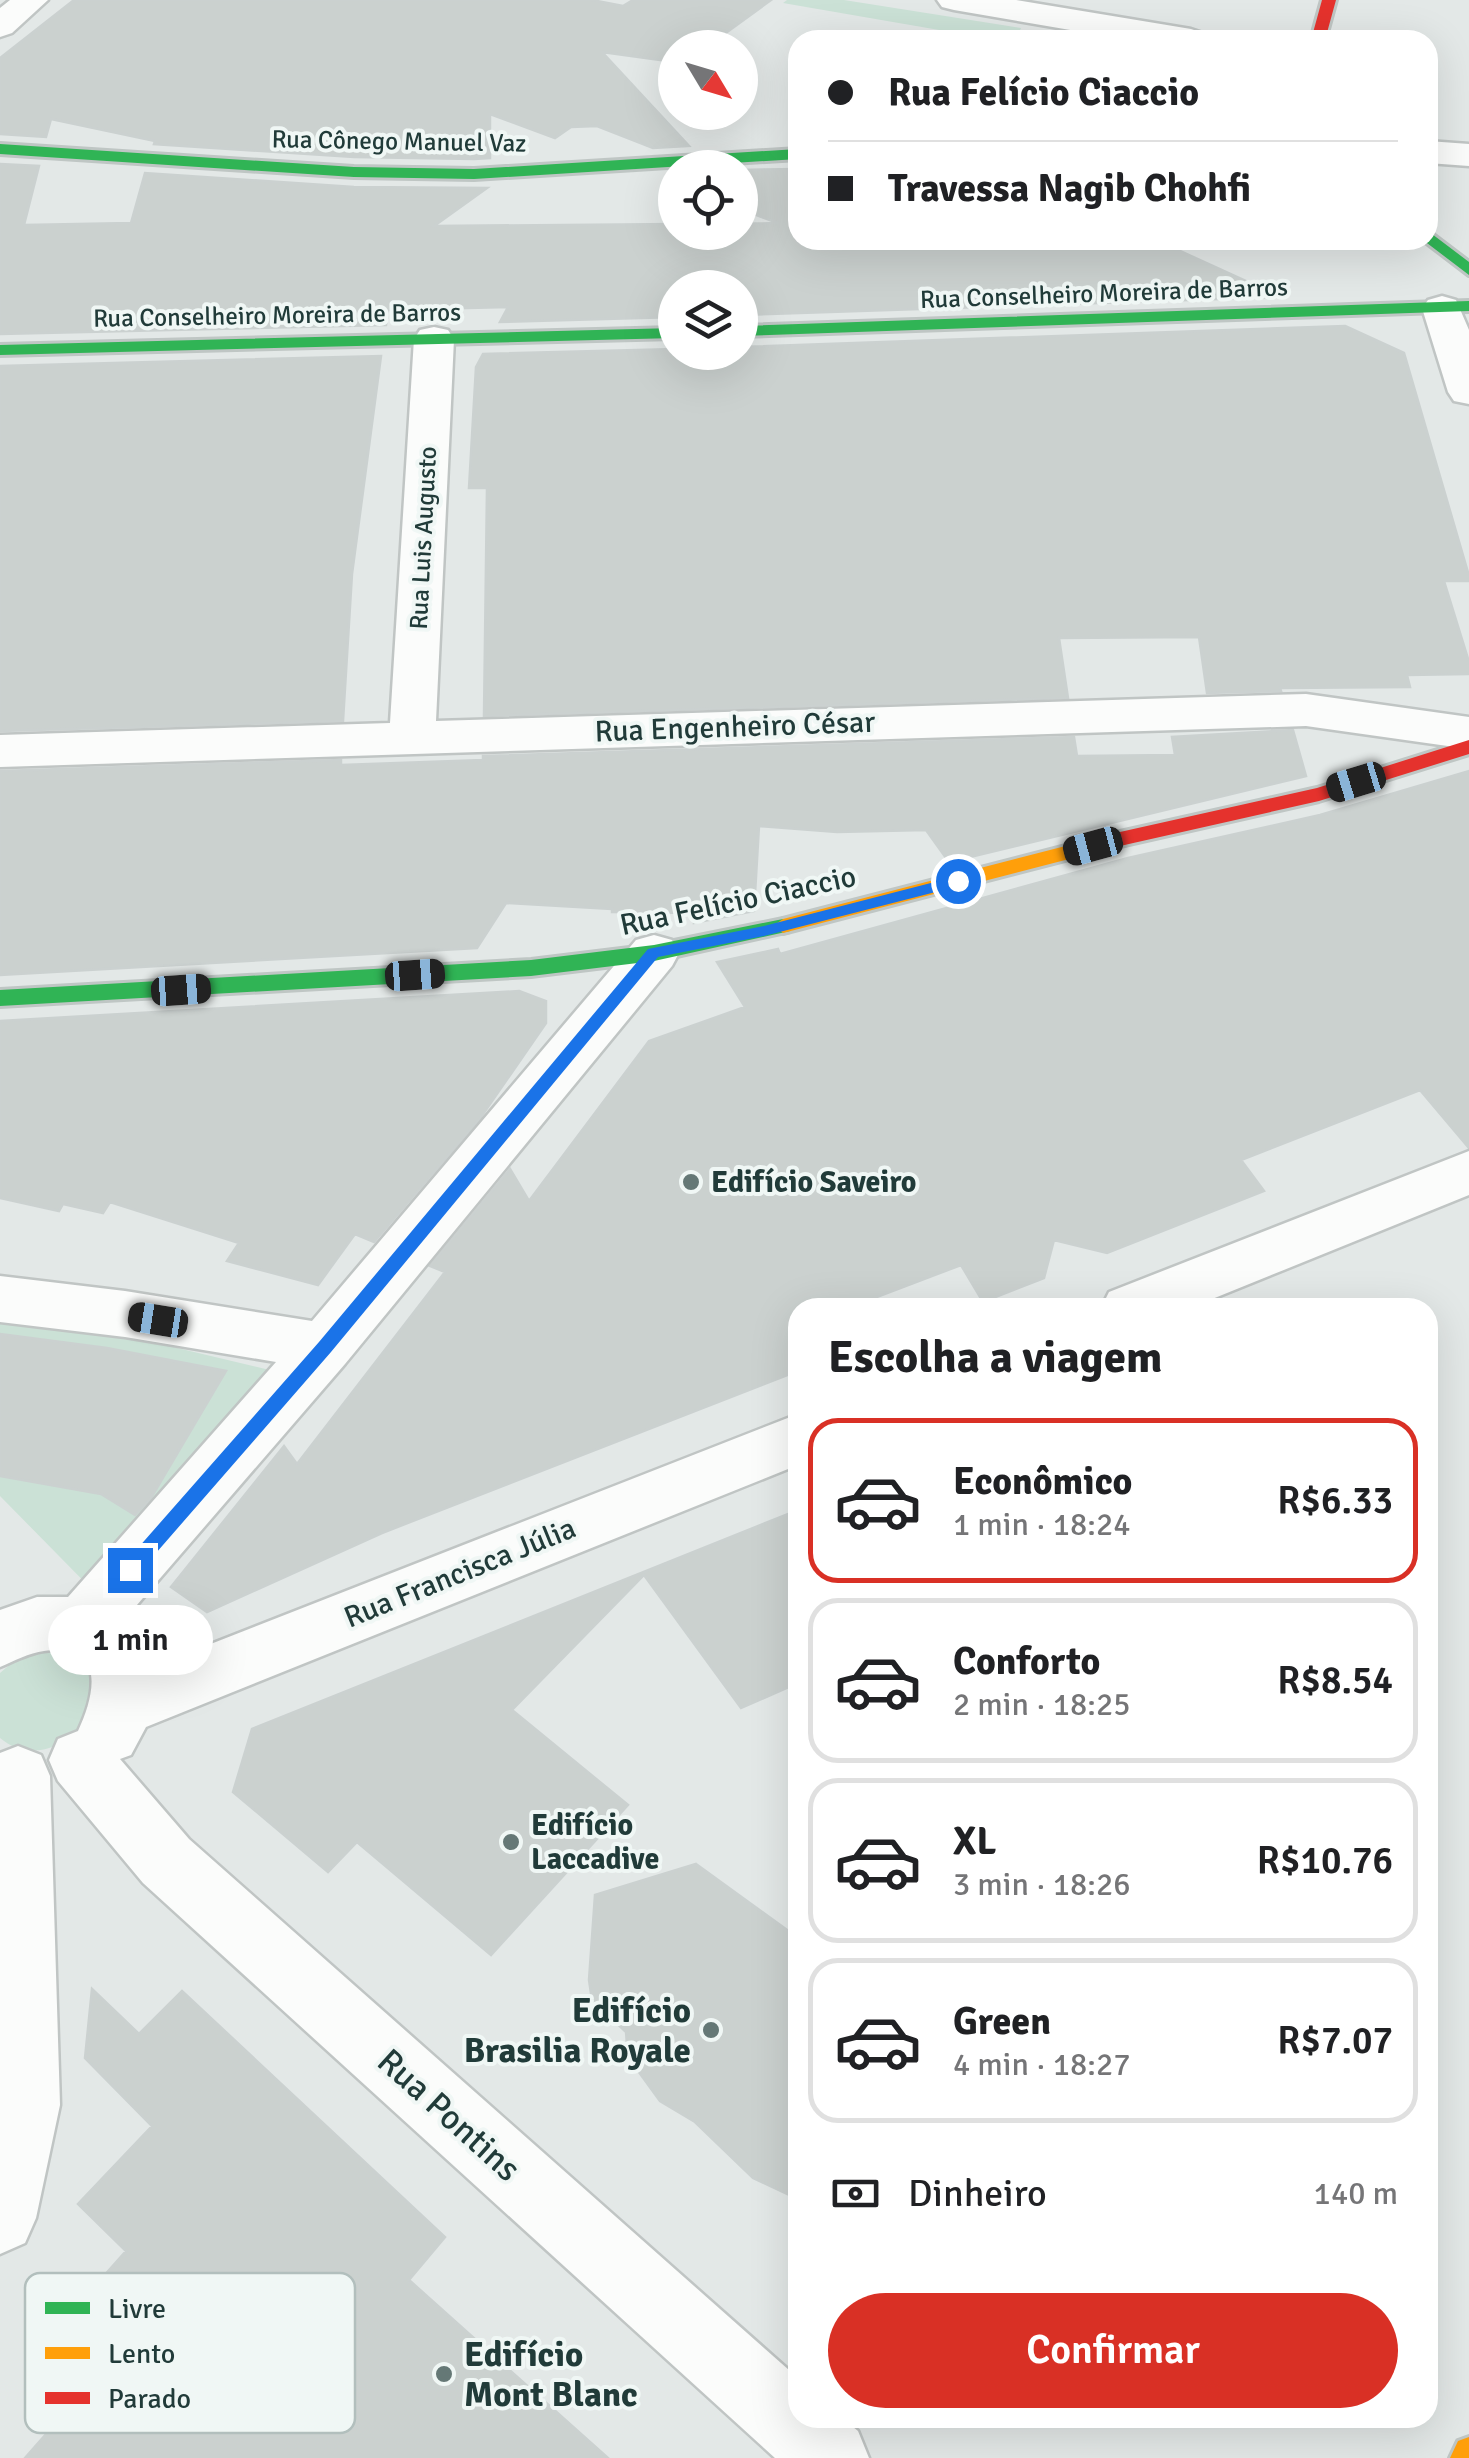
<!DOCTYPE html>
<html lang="pt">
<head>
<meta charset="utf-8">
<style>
  :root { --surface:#fff; --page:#f2f2f2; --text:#202124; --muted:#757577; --line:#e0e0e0; --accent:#d93025 }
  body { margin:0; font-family:Signika,sans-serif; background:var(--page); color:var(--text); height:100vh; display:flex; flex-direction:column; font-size:38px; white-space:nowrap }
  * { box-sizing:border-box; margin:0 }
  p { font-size:32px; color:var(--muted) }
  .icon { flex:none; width:55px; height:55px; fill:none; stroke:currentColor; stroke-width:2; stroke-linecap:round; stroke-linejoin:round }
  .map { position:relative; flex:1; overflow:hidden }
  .side { position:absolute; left:788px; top:1298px; width:650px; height:1130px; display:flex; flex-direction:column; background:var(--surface); border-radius:30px; box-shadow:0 10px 40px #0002 }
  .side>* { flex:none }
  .top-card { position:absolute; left:788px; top:30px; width:650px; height:220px; border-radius:30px; box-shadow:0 10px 40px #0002; display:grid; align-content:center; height:220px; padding:0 40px; background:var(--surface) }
  .needle { width:65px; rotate:128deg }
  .tools { position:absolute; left:658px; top:30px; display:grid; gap:20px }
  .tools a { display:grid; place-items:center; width:100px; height:100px; border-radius:50%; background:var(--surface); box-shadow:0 10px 40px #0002; font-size:50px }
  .end { position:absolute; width:45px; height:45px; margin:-22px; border:12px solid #1a73e8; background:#fff; box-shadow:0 0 0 5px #fff }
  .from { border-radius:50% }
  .bubble { position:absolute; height:70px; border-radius:35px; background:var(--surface); box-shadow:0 10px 40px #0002; font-size:32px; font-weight:600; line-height:70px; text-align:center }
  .car { position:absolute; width:30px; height:60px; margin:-30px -15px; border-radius:12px; box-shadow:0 0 8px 2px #0007; background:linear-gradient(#222 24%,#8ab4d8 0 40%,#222 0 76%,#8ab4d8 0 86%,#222 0) }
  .top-card b { display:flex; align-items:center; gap:35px; height:95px; font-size:38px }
  .top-card b+b { border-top:2px solid var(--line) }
  .top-card i { width:25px; height:25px; background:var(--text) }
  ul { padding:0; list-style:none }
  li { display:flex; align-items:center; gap:30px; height:165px; margin:0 20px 15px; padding:0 20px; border:5px solid var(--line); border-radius:30px }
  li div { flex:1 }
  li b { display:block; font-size:38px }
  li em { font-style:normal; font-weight:600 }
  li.on { border-color:var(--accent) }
  li>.icon { width:90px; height:90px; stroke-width:1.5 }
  h2 { padding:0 40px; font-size:45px; line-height:120px }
  .pay { display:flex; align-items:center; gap:25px; height:110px; padding:0 40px; font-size:38px }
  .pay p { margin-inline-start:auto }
  .cta { display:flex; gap:20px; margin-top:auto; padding:20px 40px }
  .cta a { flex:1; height:115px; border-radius:60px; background:var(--accent); color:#fff; font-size:40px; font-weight:600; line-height:115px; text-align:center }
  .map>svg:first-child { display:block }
  .green { fill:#cbe1d6 }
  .building { fill:#cbd1cf; stroke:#cbd1d0; stroke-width:2.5 }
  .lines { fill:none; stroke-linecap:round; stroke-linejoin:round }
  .street-casing { stroke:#c0c5c4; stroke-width:5 }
  .fast-casing { stroke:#bfc6c4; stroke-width:6 }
  .slow-casing { stroke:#bfc6c4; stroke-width:6 }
  .jam-casing { stroke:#bfc6c4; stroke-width:6 }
  .street { fill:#fbfcfb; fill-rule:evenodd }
  .fast { fill:#30b455; fill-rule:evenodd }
  .slow { fill:#ff9f0a; fill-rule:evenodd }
  .jam { fill:#e5322d; fill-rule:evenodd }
  .route { fill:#1a73e8 }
  .poi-dot { fill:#657876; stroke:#f0f7f5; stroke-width:4 }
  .labels { text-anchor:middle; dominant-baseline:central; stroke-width:8; stroke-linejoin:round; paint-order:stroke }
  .far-street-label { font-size:25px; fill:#213b39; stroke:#f0f7f5 }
  .street-label { font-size:30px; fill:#213b39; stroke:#f0f7f5 }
  .poi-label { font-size:30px; font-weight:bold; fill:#213b39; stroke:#f0f7f5; text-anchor:start }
  .near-poi-label { font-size:35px; font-weight:bold; fill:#213b39; stroke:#f0f7f5; text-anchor:end }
  .near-street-label { font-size:35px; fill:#213b39; stroke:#f0f7f5 }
  .key { fill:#f0f7f5; stroke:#b2bfbd; stroke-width:2.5 }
  .key-label { font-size:28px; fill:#213b39 }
</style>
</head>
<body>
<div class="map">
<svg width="1469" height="2458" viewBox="0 0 1469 2458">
  <rect width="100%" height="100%" fill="#e3e8e7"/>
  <!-- green -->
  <path class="green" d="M787,0H844L1021,28L1016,40H997L783,3Z
    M0,1321L131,1337L295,1376L117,1615L0,1496Z
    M50,1650C149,1662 63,1791 0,1738V1673L14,1661Z"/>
  <!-- building -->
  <path class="building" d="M74,0H592L623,6L633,0H771L705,48H675V62L602,52L689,146L653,148L597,126L571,127L555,138L490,114V158L474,159L354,157L154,144L155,141L51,119L46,137L0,134V58Z
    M0,164L39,166L24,225L131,223L145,173L354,187L487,188L434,226L675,224V232H740V224L778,223L740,209V170L798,169V240H1156L1281,297L740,315V288H675V317L500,322L508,307L388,310L386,325L0,334Z
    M1345,326L1404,353L1469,576V581H1444L1469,662V674L1407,675L1410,687L1280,688L1281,691L1207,693L1199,637L1059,638L1068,698L484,716L487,488H469L476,367L483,354L675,349V352H740V347Z
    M381,356L352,574L343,721L0,731V366Z
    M1293,730L1306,776L949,862L926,830L837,832L759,826L754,911L694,923L695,913L612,912V909L506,903L477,948L0,975V771L341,760V765L483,760V756L1074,737L1077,756L1175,755L1172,737Z
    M1469,771V1148L1420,1090L1241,1160L1264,1191L1107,1253L1054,1240L1044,1278L983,1302L961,1265L848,1308H798V1371L382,1533L207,1612L171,1587L284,1446L297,1464L445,1272L430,1266L510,1169L529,1201L649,1041L745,1007L717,962L778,949L780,954L1128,858L1320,815Z
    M519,991L546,1001V1023L481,1117L374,1242L355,1234L318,1285L227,1261L239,1243L110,1202L103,1213L63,1204L59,1211L0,1198V1021Z
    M0,1334L107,1348L226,1371L151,1498L135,1515L101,1494L0,1476Z
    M798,1510V1683L741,1708L644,1575L512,1710L628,1805L491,1955L357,1842L328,1872L233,1792L252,1729Z
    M696,1864L798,1938V2199L753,2178L695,2122L660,2101L628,2057L626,2032L592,2000L589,1980L595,1895Z
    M92,1989L139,2034L182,1991L445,2237L409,2280L608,2458H25L76,2400L39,2360L84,2310L78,2305L126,2251L78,2204L152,2126L85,2058Z"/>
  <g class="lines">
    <defs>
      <path id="street" d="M10,0H48L12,33L0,37V8Z
        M937,0H1016L1191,29L1203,33L1209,40H1129L954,10L942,7Z
        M1428,141L1469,144V166L1428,163Z
        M1442,296L1456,300L1469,330V404L1454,401L1448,392L1422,308L1428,300Z
        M434,327L448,330L454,339L436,721L1306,694L1469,717V749L1306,726L0,767V735L390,723L414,339L420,330Z
        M654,935L672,940L679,953L672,966L345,1364L124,1620L142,1643L152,1667L798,1414V1465L146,1727L131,1755L120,1759L189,1839L798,2378V2418H842L858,2431L869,2458H775L143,1883L58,1781L49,1760L58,1739L78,1731C95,1695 107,1642 44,1651C29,1653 14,1661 0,1667V1610L37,1597H68L276,1362L125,1337L0,1322V1276L125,1291L312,1321L636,940Z
        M1469,1151V1195L1190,1308H1101L1109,1292Z
        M18,1746L41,1755L50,1776L60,2105L36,2218L25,2243L0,2254V1753Z"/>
      <path id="fast" d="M0,144L354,167L474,169L798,149V159L474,179L354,177L0,154Z
        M1428,231L1469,262V275L1423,240H1428Z
        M1469,301V311L740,336V326Z
        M675,328V338L0,355V345Z
        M783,919L793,926L790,931L654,961L531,976L0,1006V990L531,960L654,945Z"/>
      <path id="slow" d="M1120,832L1127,834L1130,839L1127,844L783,933L773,926L783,919Z
        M1469,2437V2458H1450L1458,2441Z"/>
      <path id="jam" d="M1322,0H1336L1325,40H1311Z
        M1469,740V754L1319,801L1120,846L1110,839L1120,832L1317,788Z"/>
    </defs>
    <!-- street casing -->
    <use href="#street" class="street-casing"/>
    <!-- fast casing -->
    <use href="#fast" class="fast-casing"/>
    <!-- slow casing -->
    <use href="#slow" class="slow-casing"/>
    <!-- jam casing -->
    <use href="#jam" class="jam-casing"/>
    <!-- street -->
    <use href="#street" class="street"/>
    <!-- fast -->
    <use href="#fast" class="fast"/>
    <!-- slow -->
    <use href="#slow" class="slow"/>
    <!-- jam -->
    <use href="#jam" class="jam"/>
  </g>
  <!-- route -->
  <path class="route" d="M958,876L965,881L963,885L764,936L658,957L331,1352L136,1576H123V1565L319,1342L648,949L764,926Z"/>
  <!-- markers -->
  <g class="poi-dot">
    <circle cx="691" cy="1182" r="10"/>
    <circle cx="511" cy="1842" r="10"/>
    <circle cx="711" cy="2030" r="10"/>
    <circle cx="444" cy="2374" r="10"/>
  </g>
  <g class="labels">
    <!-- far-street labels -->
    <g class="far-street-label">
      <text transform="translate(399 141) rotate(1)">Rua Cônego Manuel Vaz</text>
      <text transform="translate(1104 293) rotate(-2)">Rua Conselheiro Moreira de Barros</text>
      <text transform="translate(277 315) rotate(-1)">Rua Conselheiro Moreira de Barros</text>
      <text transform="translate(423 538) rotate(-87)">Rua Luis Augusto</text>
    </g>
    <!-- street labels -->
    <g class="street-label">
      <text transform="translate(735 727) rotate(-2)">Rua Engenheiro César</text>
      <text transform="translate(738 901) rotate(-12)">Rua Felício Ciaccio</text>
      <text transform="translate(460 1573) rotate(-22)">Rua Francisca Júlia</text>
    </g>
    <!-- poi labels -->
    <g class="poi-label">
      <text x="711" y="1182">Edifício Saveiro</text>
      <text x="531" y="1825">Edifício<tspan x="531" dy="34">Laccadive</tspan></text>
    </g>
    <!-- near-poi labels -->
    <g class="near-poi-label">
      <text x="691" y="2010">Edifício<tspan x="691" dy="40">Brasilia Royale</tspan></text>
      <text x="464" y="2354" text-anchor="start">Edifício<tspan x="464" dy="40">Mont Blanc</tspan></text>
    </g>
    <!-- near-street labels -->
    <g class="near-street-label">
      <text transform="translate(449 2115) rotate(42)">Rua Pontins</text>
    </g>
  </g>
  <!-- legend -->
  <rect x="25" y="2273" width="330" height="160" rx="15" class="key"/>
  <rect x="45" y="2302" width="45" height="12" fill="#30b455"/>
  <rect x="45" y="2347" width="45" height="12" fill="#ff9f0a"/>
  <rect x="45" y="2392" width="45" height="12" fill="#e5322d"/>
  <g class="key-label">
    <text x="108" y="2318">Livre</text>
    <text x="108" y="2363">Lento</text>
    <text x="108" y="2408">Parado</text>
  </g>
</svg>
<div class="tools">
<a><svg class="needle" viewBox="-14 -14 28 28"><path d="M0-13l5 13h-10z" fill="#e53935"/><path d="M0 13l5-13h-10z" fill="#757577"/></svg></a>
<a><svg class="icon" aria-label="locate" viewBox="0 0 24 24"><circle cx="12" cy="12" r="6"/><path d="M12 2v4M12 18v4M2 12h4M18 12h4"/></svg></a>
<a><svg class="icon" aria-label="layers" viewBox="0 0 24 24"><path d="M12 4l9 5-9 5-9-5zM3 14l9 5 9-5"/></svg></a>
</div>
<i class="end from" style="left:958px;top:881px"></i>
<i class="end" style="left:130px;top:1570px"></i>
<div class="bubble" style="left:48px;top:1605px;width:165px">1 min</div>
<i class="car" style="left:1356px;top:782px;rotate:253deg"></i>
<i class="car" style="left:1093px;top:846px;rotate:255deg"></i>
<i class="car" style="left:415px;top:975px;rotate:86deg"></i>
<i class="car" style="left:181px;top:990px;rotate:86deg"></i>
<i class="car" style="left:158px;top:1320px;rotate:279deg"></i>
<div class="top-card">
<b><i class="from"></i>Rua Felício Ciaccio</b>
<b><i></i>Travessa Nagib Chohfi</b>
</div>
<section class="side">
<h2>Escolha a viagem</h2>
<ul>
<li class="on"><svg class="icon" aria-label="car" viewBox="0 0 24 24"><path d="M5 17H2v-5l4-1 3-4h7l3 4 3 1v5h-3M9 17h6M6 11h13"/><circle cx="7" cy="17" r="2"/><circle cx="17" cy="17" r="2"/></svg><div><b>Econômico</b><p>1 min · 18:24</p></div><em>R$6.33</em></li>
<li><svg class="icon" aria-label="car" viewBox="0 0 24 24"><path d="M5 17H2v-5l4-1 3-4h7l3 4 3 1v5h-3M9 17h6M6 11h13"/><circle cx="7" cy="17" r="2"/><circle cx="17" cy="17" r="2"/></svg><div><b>Conforto</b><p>2 min · 18:25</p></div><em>R$8.54</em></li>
<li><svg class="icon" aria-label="car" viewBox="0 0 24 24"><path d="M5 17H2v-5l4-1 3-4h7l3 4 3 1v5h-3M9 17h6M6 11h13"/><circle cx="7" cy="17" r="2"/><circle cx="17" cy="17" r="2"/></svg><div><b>XL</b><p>3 min · 18:26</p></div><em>R$10.76</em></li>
<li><svg class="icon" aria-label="car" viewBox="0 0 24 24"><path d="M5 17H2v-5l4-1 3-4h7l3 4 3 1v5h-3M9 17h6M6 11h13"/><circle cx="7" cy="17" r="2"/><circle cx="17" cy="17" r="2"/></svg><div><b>Green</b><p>4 min · 18:27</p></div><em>R$7.07</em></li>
</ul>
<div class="pay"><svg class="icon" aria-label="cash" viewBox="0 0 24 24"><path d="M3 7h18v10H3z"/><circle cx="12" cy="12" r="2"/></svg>Dinheiro<p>140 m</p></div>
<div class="cta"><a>Confirmar</a></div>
</section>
</div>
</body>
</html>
